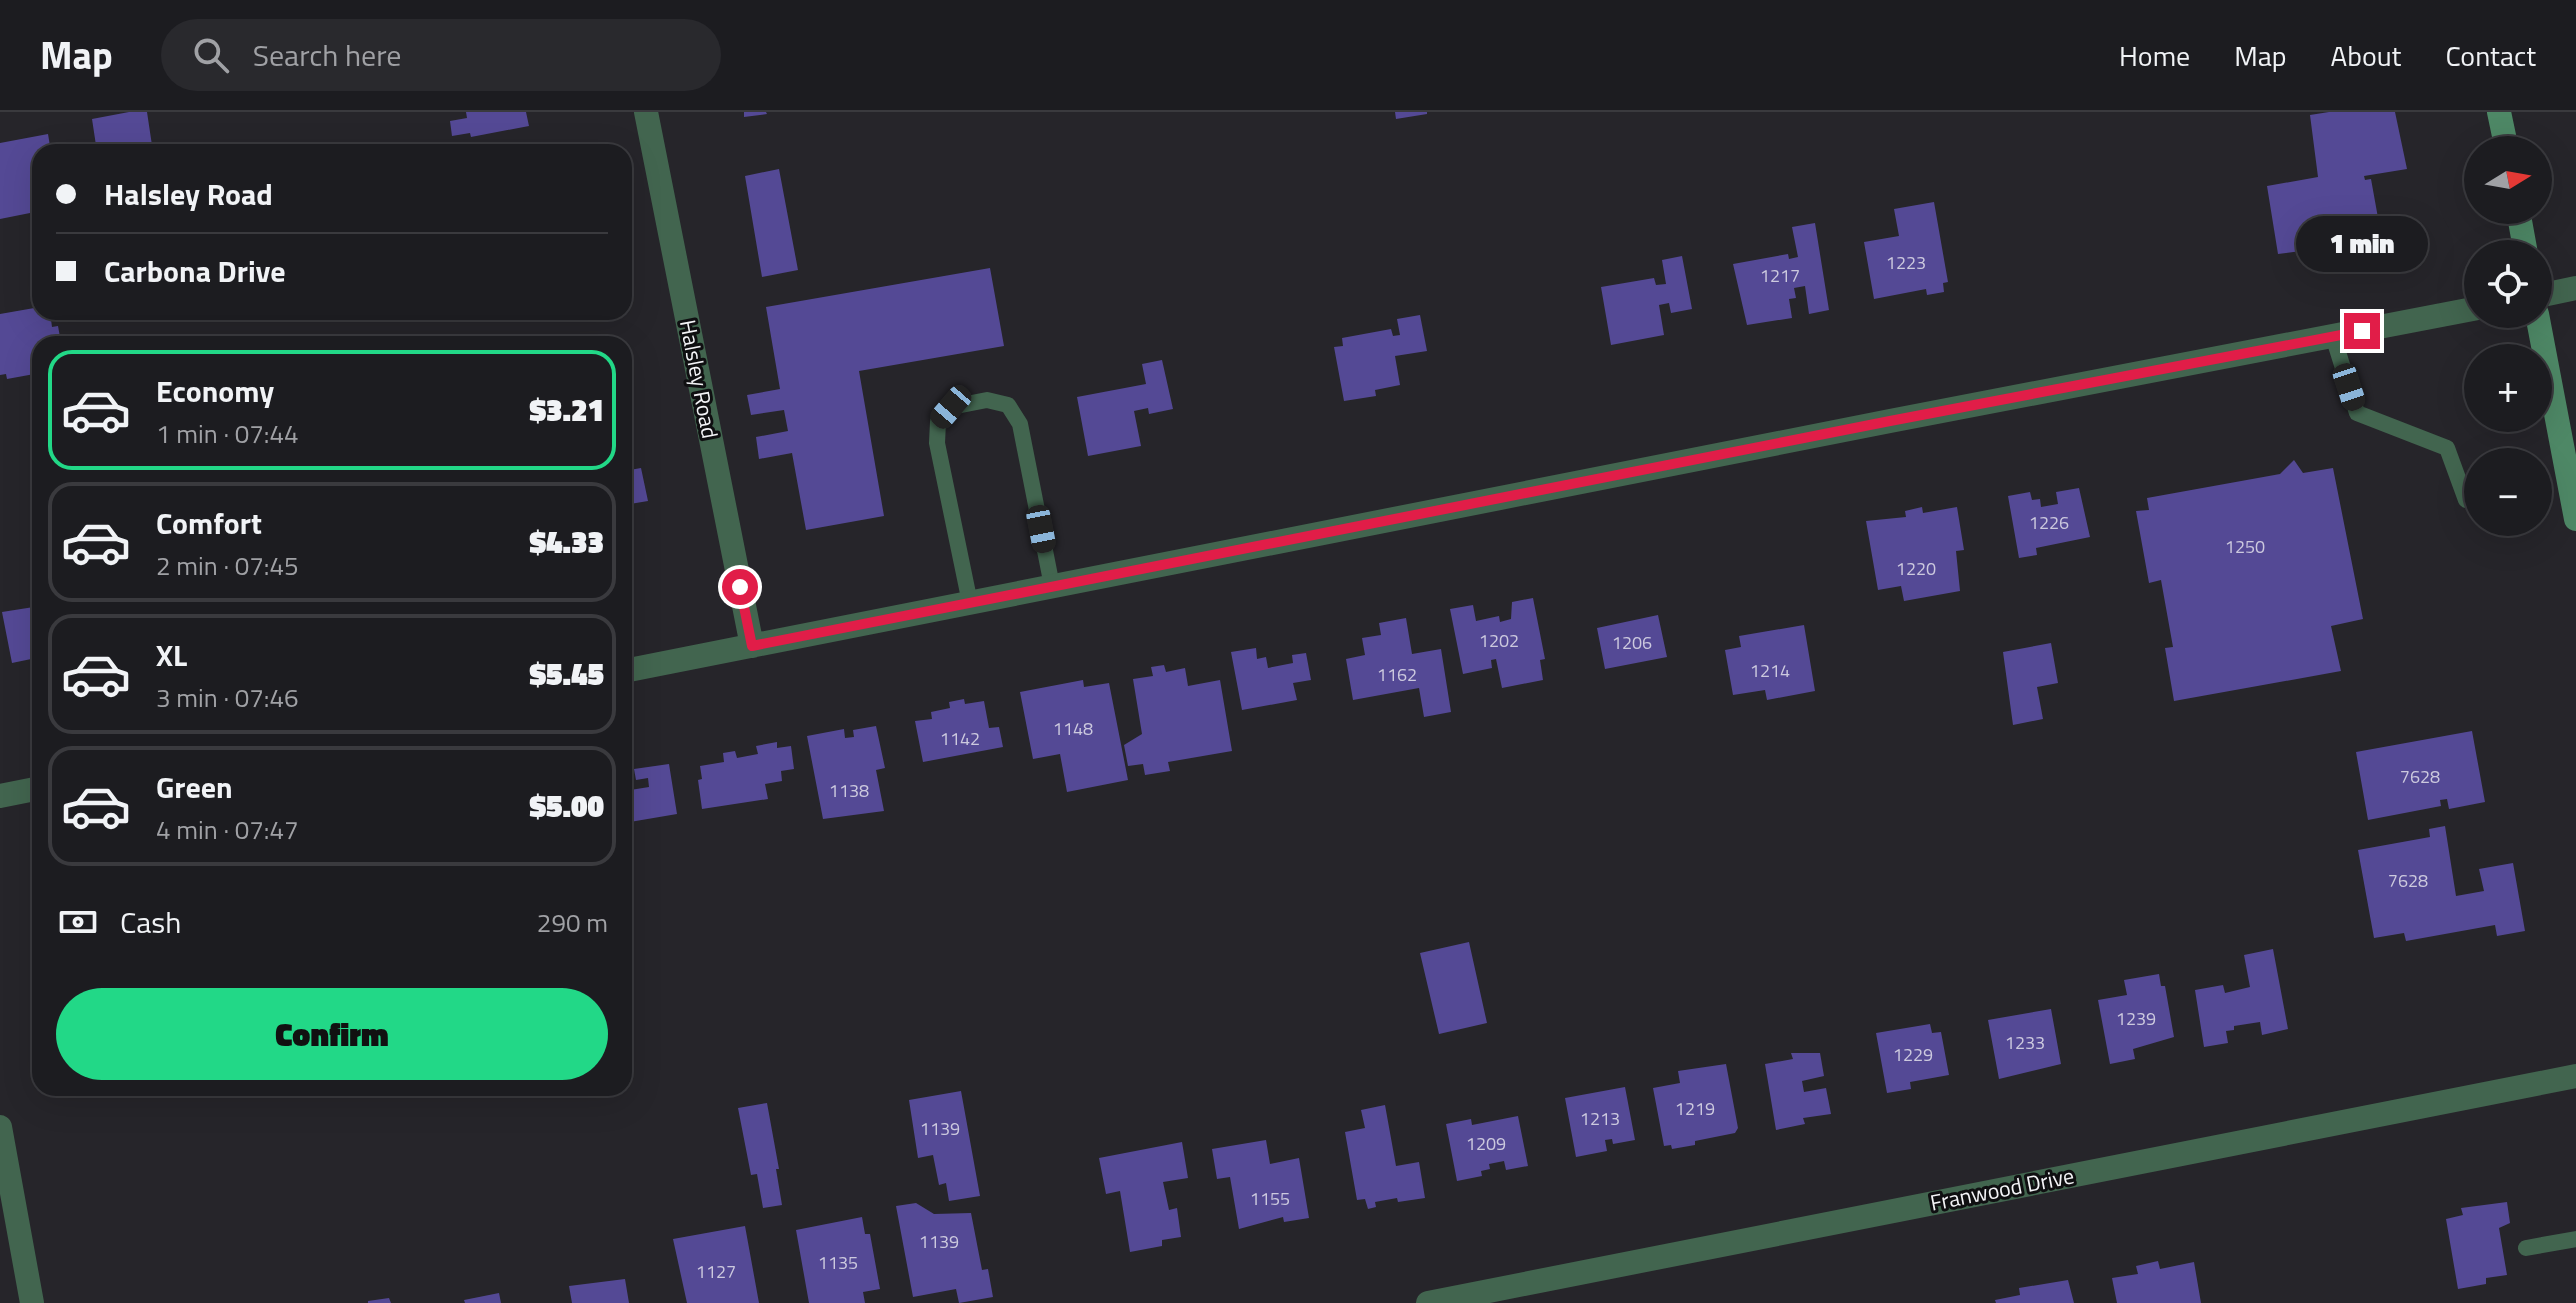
<!DOCTYPE html>
<html lang="en">
<head>
<meta charset="utf-8">
<style>
  :root { --surface:#1c1c20; --page:#29292d; --text:#f1f3f6; --muted:#a0a1a5; --line:#3a3a3e; --accent:#22d887 }
  body { margin:0; font-family:"Titillium Web",sans-serif; background:var(--page); color:var(--text); height:100vh; display:flex; flex-direction:column; font-size:30px; white-space:nowrap }
  * { box-sizing:border-box; margin:0 }
  p { font-size:26px; color:var(--muted) }
  .icon { flex:none; width:44px; height:44px; fill:none; stroke:currentColor; stroke-width:2; stroke-linecap:round; stroke-linejoin:round }
  .map { position:relative; flex:1; overflow:hidden }
  .drawer { position:absolute; left:32px; top:224px; width:600px; height:760px; display:flex; flex-direction:column; background:var(--surface); border-radius:24px; box-shadow:0 8px 32px #0002,0 0 0 2px var(--line) }
  .drawer>* { flex:none }
  .banner { position:absolute; left:32px; top:32px; width:600px; height:176px; border-radius:24px; box-shadow:0 8px 32px #0002,0 0 0 2px var(--line); display:grid; align-content:center; height:176px; padding:0 24px; background:var(--surface) }
  .needle { width:52px; rotate:79deg }
  .buttons { position:absolute; left:2464px; top:24px; display:grid; gap:16px }
  .buttons a { display:grid; place-items:center; width:88px; height:88px; border-radius:50%; background:var(--surface); box-shadow:0 8px 32px #0002,0 0 0 2px var(--line); font-size:40px }
  .end { position:absolute; width:36px; height:36px; margin:-18px; border:10px solid #e11d48; background:#fff; box-shadow:0 0 0 4px #fff }
  .from { border-radius:50% }
  .bubble { position:absolute; height:56px; border-radius:28px; background:var(--surface); box-shadow:0 8px 32px #0002,0 0 0 2px var(--line); font-size:26px; font-weight:800; line-height:56px; text-align:center }
  .car { position:absolute; width:24px; height:48px; margin:-24px -12px; border-radius:10px; box-shadow:0 0 6px 2px #0007; background:linear-gradient(#222 24%,#8ab4d8 0 40%,#222 0 76%,#8ab4d8 0 86%,#222 0) }
  .banner b { display:flex; align-items:center; gap:28px; height:76px; font-size:30px }
  .banner b+b { border-top:2px solid var(--line) }
  .banner i { width:20px; height:20px; background:var(--text) }
  ul { padding:14px 0 0; list-style:none }
  li { display:flex; align-items:center; gap:24px; height:120px; margin:0 16px 12px; padding:0 8px; border:4px solid var(--line); border-radius:24px }
  li div { flex:1 }
  li b { display:block; font-size:30px }
  li em { font-style:normal; font-weight:800 }
  li.on { border-color:var(--accent) }
  li>.icon { width:72px; height:72px; stroke-width:1.5 }
  .pay { display:flex; align-items:center; gap:20px; height:88px; padding:0 24px; font-size:30px }
  .pay p { margin-inline-start:auto }
  .primary-button { display:flex; gap:16px; margin-top:auto; padding:16px 24px }
  .primary-button a { flex:1; height:92px; border-radius:48px; background:var(--accent); color:#111; font-size:32px; font-weight:800; line-height:92px; text-align:center }
  header { display:flex; align-items:center; gap:48px; box-sizing:border-box; height:112px; padding:0 40px; background:var(--surface); border-bottom:2px solid var(--line) }
  header strong { font-size:38px }
  nav { display:flex; gap:44px; margin-inline-start:auto; font-size:28px }
  .search { width:560px; height:72px; background:var(--page); display:flex; align-items:center; gap:20px; box-sizing:border-box; padding:0 28px; border-radius:44px; color:var(--muted); font-size:30px }
  .map>svg:first-child { display:block }
  .building { fill:#544995 }
  .lines { fill:none; stroke-linecap:round; stroke-linejoin:round }
  .lane { stroke:#42654f; stroke-width:16 }
  .street { stroke:#42654f; stroke-width:24 }
  .secondary { stroke:#4e8866; stroke-width:24 }
  .route { stroke:#e11d48; stroke-width:10 }
  .labels { text-anchor:middle; dominant-baseline:central; stroke-width:6; stroke-linejoin:round; paint-order:stroke }
  .number-label { font-size:18px; fill:#ccc9de }
  .street-label { font-size:22px; fill:#f4f4f7; stroke:#0f0f11 }
</style>
</head>
<body>
<header>
<strong>Map</strong>
<div class="search"><svg class="icon" aria-label="search" viewBox="0 0 24 24"><circle cx="10" cy="10" r="6"/><path d="M15 15l6 6"/></svg>Search here</div>
<nav><a>Home</a><a>Map</a><a>About</a><a>Contact</a></nav>
</header>
<div class="map">
<svg width="2576" height="1191" viewBox="0 0 2576 1191">
  <rect width="100%" height="100%" fill="#26252a"/>
  <!-- building -->
  <path class="building" d="M129,0H147L153,40H97L92,7Z
    M466,0H526L529,14L471,25L470,21L452,24L450,9L467,6Z
    M744,0H766L767,2L744,5Z
    M1395,0H1427V2L1396,7Z
    M2329,0H2395L2407,57L2364,64L2365,68L2371,67L2382,128L2278,142L2267,74L2318,65L2310,3Z
    M48,22L51,40H40V99L0,107V31Z
    M779,57L798,158L762,165L745,64Z
    M1934,90L1948,170L1943,171L1944,180L1927,183L1926,177L1874,187L1864,130L1899,124L1894,97Z
    M1815,111L1829,198L1809,202L1805,174L1794,176L1796,186L1789,187L1792,206L1747,213L1733,152L1788,142L1789,147L1798,145L1792,115Z
    M1682,144L1692,197L1671,201L1669,191L1659,193L1664,223L1611,233L1601,175L1654,166L1656,173L1666,172L1662,148Z
    M990,156L1004,234L859,259L884,404L806,418L792,341L759,347L756,325L788,319L784,298L751,303L747,283L780,277L766,195Z
    M40,195V200H50L52,215L58,214L60,225L55,226L56,232H40V261L7,267L6,262L0,263V202Z
    M1420,203L1427,239L1395,244L1400,273L1375,278L1376,284L1344,289L1334,235L1343,234L1342,226L1391,217L1393,224L1400,223L1397,207Z
    M1162,248L1173,297L1149,302L1148,296L1134,299L1141,334L1088,344L1077,285L1146,272L1142,252Z
    M2294,348L2303,361L2333,356L2363,507L2331,514L2341,559L2174,589L2165,536L2173,535L2161,468L2149,471L2136,399L2149,398L2147,386L2280,362Z
    M641,356L648,389L630,392L634,411L624,413V359Z
    M2079,376L2090,425L2036,436L2037,443L2019,446L2008,384L2030,380L2032,388L2040,387L2041,395L2058,392L2056,380Z
    M1922,395L1923,401L1957,395L1964,438L1956,439L1960,479L1904,489L1901,474L1878,478L1866,409L1906,405L1905,399Z
    M1533,486L1545,547L1540,548L1543,568L1502,576L1496,547L1491,548L1492,556L1463,562L1450,497L1473,493L1476,509L1499,504L1500,510L1511,507L1512,490Z
    M40,494V538L34,540L36,546L12,551L2,500Z
    M1658,503L1667,545L1605,557L1597,516Z
    M1406,506L1412,542L1441,537L1451,600L1424,605L1419,576L1353,588L1346,547L1365,543L1362,526L1381,523L1379,511Z
    M1804,513L1815,579L1767,588L1765,578L1733,583L1725,538L1741,535L1739,524Z
    M2051,531L2058,571L2037,575L2043,607L2013,613L2003,540Z
    M1256,536L1257,547L1266,545L1268,556L1293,551L1292,543L1306,541L1311,568L1293,571L1297,588L1242,598L1231,540Z
    M1164,553L1166,560L1185,556L1188,574L1220,568L1232,639L1168,650L1170,659L1145,663L1143,652L1128,654L1124,633L1142,622L1133,567L1153,564L1151,555Z
    M1083,568L1084,575L1109,571L1128,668L1067,680L1060,642L1033,647L1020,580Z
    M964,587L965,592L984,589L989,616L999,615L1003,635L923,650L915,609L932,607L931,600L950,596L949,590Z
    M876,614L885,656L876,658L884,699L823,707L807,624L844,617L845,626L854,625L853,618Z
    M2472,619L2485,690L2449,697L2447,687L2440,688L2441,694L2368,708L2356,640Z
    M777,630V636L791,634L794,657L781,659L782,669L765,672L768,687L702,697L698,668L702,667L700,654L724,650L723,641L735,639L737,646L758,642L756,634Z
    M669,652L677,702L624,711V679L649,675L648,666L636,668L634,657Z
    M2445,714L2456,784L2484,779L2479,757L2513,751L2525,819L2497,824L2495,813L2406,829L2404,821L2374,826L2358,738L2430,725L2429,717Z
    M1469,830L1487,911L1439,922L1420,841Z
    M2273,837L2288,917L2262,923L2260,910L2234,914V918L2226,919L2228,931L2204,935L2195,878L2223,873L2225,881L2250,875L2244,843Z
    M2159,862L2161,874H2165L2174,925L2133,937L2135,947L2110,952L2098,888L2127,883L2124,868Z
    M2051,897L2061,952L1999,967L1988,908Z
    M1930,912L1932,921L1941,920L1949,963L1910,970L1911,977L1887,981L1876,921Z
    M1791,941H1820L1824,964L1802,969L1804,980L1826,976L1831,1002L1803,1006L1805,1012L1776,1018L1765,952L1793,947Z
    M1726,952L1738,1016L1735,1021L1695,1029V1033L1672,1037L1671,1033L1664,1034L1653,976L1680,971L1678,959Z
    M1625,975L1635,1028L1613,1032L1612,1027L1605,1028L1607,1039L1576,1045L1565,986Z
    M961,979L980,1084L949,1089L946,1071L939,1073L933,1043L918,1046L909,988Z
    M767,991L779,1057H776L782,1093L763,1096L757,1062L751,1063L738,996Z
    M1385,993L1396,1054L1419,1050L1425,1086L1398,1090L1397,1086L1375,1090L1376,1095L1368,1097L1365,1087L1357,1088L1345,1020L1365,1016L1361,998Z
    M1518,1004L1528,1054L1506,1058L1504,1049L1489,1052L1490,1057L1481,1059L1482,1064L1457,1069L1446,1012L1471,1007L1472,1013Z
    M1266,1028L1270,1052L1299,1046L1309,1106L1284,1110L1283,1105L1239,1117L1230,1065L1217,1067L1212,1037Z
    M1182,1030L1188,1066L1163,1070L1169,1098L1177,1096L1181,1125L1162,1128V1134L1130,1140L1120,1079L1106,1082L1099,1046Z
    M2507,1090L2510,1111L2499,1116L2507,1163L2486,1166V1172L2458,1177L2446,1107L2463,1103L2461,1096Z
    M916,1091L934,1102L971,1101L982,1158L988,1157L993,1185L959,1191L956,1177L913,1185L896,1094Z
    M862,1105L865,1122H870L880,1177L863,1180L865,1191H809L796,1118Z
    M745,1114L759,1191H687L673,1127Z
    M2158,1149L2160,1157L2194,1150L2201,1191H2117L2112,1166L2138,1162L2136,1154Z
    M625,1167L629,1191H572L569,1174Z
    M2068,1168L2074,1191H1996L1995,1188L2020,1183L2019,1176Z
    M499,1181L501,1191H465L464,1188Z
    M389,1186L391,1191H368V1189Z"/>
  <g class="lines">
    <!-- lane -->
    <path class="lane" d="M2333,224L2357,301L2447,336L2466,388
      M970,491L937,331L938,310L951,295L987,288L1008,293L1020,312L1052,474
      M2526,1136L2576,1127"/>
    <!-- street -->
    <path class="street" d="M646,0L752,534
      M2538,184L2576,176
      M624,559L1890,309L2478,196
      M0,684L40,676
      M0,1015L32,1191
      M1428,1191L2576,964"/>
    <!-- secondary -->
    <path class="secondary" d="M2499,0L2507,38
      M2518,98L2526,142
      M2537,202L2576,407"/>
  </g>
  <g class="lines">
    <!-- route -->
    <path class="route" d="M740,475L752,534L1890,309L2362,219"/>
  </g>
  <g class="labels">
    <!-- number labels -->
    <g class="number-label">
      <text x="1906" y="150">1223</text>
      <text x="1780" y="163">1217</text>
      <text x="2049" y="410">1226</text>
      <text x="2245" y="434">1250</text>
      <text x="1916" y="456">1220</text>
      <text x="1499" y="528">1202</text>
      <text x="1632" y="530">1206</text>
      <text x="1770" y="558">1214</text>
      <text x="1397" y="562">1162</text>
      <text x="1073" y="616">1148</text>
      <text x="960" y="626">1142</text>
      <text x="2420" y="664">7628</text>
      <text x="849" y="678">1138</text>
      <text x="2408" y="768">7628</text>
      <text x="2136" y="906">1239</text>
      <text x="2025" y="930">1233</text>
      <text x="1913" y="942">1229</text>
      <text x="1695" y="996">1219</text>
      <text x="1600" y="1006">1213</text>
      <text x="940" y="1016">1139</text>
      <text x="1486" y="1031">1209</text>
      <text x="1270" y="1086">1155</text>
      <text x="939" y="1129">1139</text>
      <text x="838" y="1150">1135</text>
      <text x="716" y="1159">1127</text>
    </g>
    <!-- street labels -->
    <g class="street-label">
      <text transform="translate(699 267) rotate(79)">Halsley Road</text>
      <text transform="translate(2002 1077) rotate(-11)">Franwood Drive</text>
    </g>
  </g>
</svg>
<div class="buttons">
<a><svg class="needle" viewBox="-14 -14 28 28"><path d="M0-13l5 13h-10z" fill="#e53935"/><path d="M0 13l5-13h-10z" fill="#a0a1a5"/></svg></a>
<a><svg class="icon" aria-label="locate" viewBox="0 0 24 24"><circle cx="12" cy="12" r="6"/><path d="M12 2v4M12 18v4M2 12h4M18 12h4"/></svg></a>
<a>+</a>
<a>−</a>
</div>
<i class="end from" style="left:740px;top:475px"></i>
<i class="end" style="left:2362px;top:219px"></i>
<div class="bubble" style="left:2296px;top:104px;width:132px">1 min</div>
<i class="car" style="left:2349px;top:275px;rotate:162deg"></i>
<i class="car" style="left:951px;top:295px;rotate:221deg"></i>
<i class="car" style="left:1041px;top:417px;rotate:169deg"></i>
<div class="banner">
<b><i class="from"></i>Halsley Road</b>
<b><i></i>Carbona Drive</b>
</div>
<section class="drawer">
<ul>
<li class="on"><svg class="icon" aria-label="car" viewBox="0 0 24 24"><path d="M5 17H2v-5l4-1 3-4h7l3 4 3 1v5h-3M9 17h6M6 11h13"/><circle cx="7" cy="17" r="2"/><circle cx="17" cy="17" r="2"/></svg><div><b>Economy</b><p>1 min · 07:44</p></div><em>$3.21</em></li>
<li><svg class="icon" aria-label="car" viewBox="0 0 24 24"><path d="M5 17H2v-5l4-1 3-4h7l3 4 3 1v5h-3M9 17h6M6 11h13"/><circle cx="7" cy="17" r="2"/><circle cx="17" cy="17" r="2"/></svg><div><b>Comfort</b><p>2 min · 07:45</p></div><em>$4.33</em></li>
<li><svg class="icon" aria-label="car" viewBox="0 0 24 24"><path d="M5 17H2v-5l4-1 3-4h7l3 4 3 1v5h-3M9 17h6M6 11h13"/><circle cx="7" cy="17" r="2"/><circle cx="17" cy="17" r="2"/></svg><div><b>XL</b><p>3 min · 07:46</p></div><em>$5.45</em></li>
<li><svg class="icon" aria-label="car" viewBox="0 0 24 24"><path d="M5 17H2v-5l4-1 3-4h7l3 4 3 1v5h-3M9 17h6M6 11h13"/><circle cx="7" cy="17" r="2"/><circle cx="17" cy="17" r="2"/></svg><div><b>Green</b><p>4 min · 07:47</p></div><em>$5.00</em></li>
</ul>
<div class="pay"><svg class="icon" aria-label="cash" viewBox="0 0 24 24"><path d="M3 7h18v10H3z"/><circle cx="12" cy="12" r="2"/></svg>Cash<p>290 m</p></div>
<div class="primary-button"><a>Confirm</a></div>
</section>
</div>
</body>
</html>
